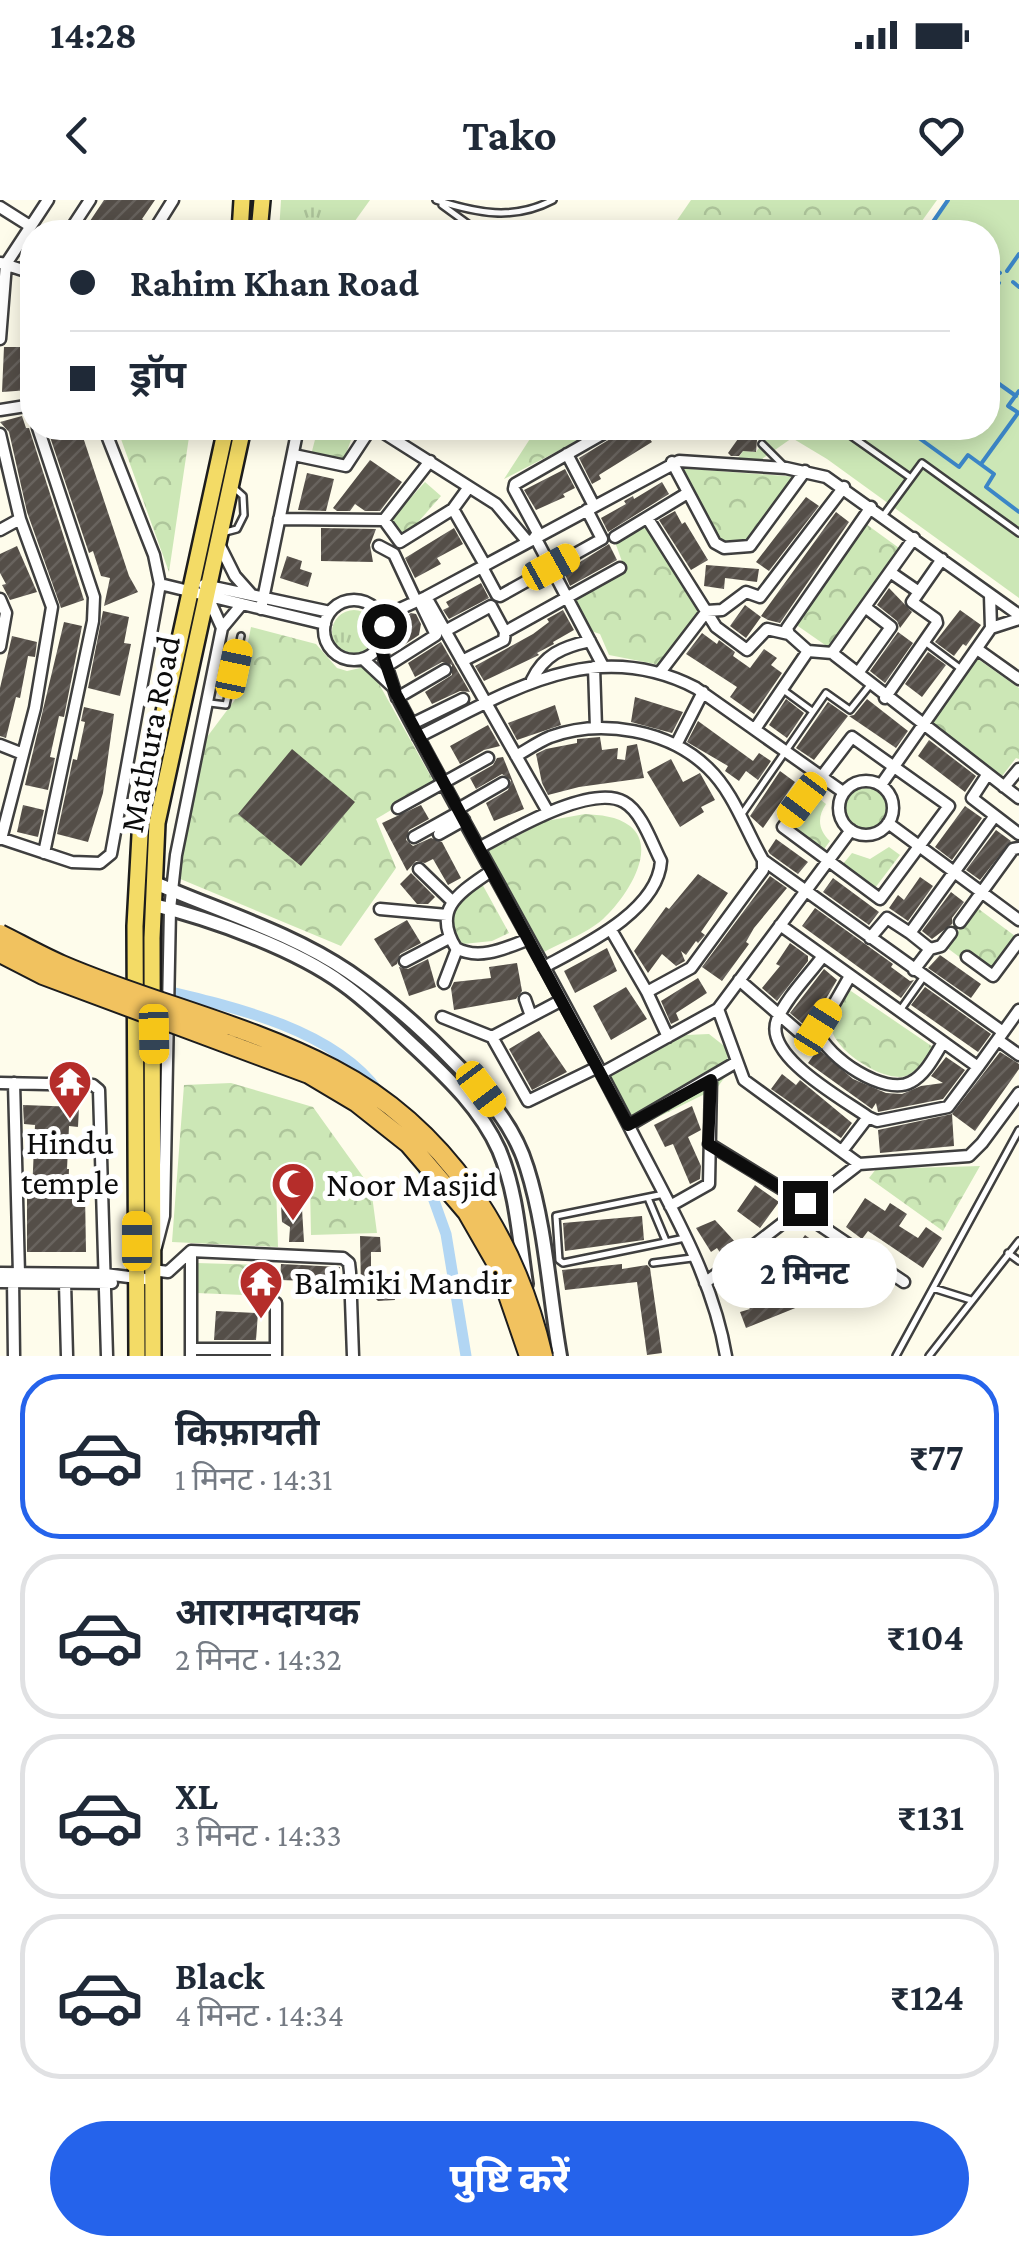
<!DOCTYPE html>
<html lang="hi">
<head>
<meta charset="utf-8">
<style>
  :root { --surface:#fff; --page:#f2f2f3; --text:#1f2937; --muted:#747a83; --line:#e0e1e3; --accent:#2563eb }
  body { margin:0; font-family:"Crimson Pro","Noto Sans Devanagari",serif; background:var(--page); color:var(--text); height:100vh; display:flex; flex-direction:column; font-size:38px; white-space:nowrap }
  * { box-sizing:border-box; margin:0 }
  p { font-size:32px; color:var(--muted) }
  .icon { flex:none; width:55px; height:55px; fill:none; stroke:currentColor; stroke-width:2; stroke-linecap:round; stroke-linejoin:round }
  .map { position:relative; height:1156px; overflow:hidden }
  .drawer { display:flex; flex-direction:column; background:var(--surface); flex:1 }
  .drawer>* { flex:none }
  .top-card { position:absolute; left:20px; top:20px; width:980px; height:220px; border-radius:40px; box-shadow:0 5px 25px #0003; display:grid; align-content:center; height:220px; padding:0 50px; background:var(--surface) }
  .end { position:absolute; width:45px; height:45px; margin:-22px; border:12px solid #0c0c0c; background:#fff; box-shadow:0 0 0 5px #fff }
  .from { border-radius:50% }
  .bubble { position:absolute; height:70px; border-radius:35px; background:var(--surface); box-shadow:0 5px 25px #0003; font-size:32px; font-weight:700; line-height:70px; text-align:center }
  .car { position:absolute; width:30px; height:60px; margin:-30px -15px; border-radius:12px; box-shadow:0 0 8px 2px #0007; background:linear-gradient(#f5c518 24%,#345 0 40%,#f5c518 0 76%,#345 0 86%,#f5c518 0) }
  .top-card b { display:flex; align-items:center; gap:35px; height:95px; font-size:38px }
  .top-card b+b { border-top:2px solid var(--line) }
  .top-card i { width:25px; height:25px; background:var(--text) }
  ul { padding:18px 0 0; list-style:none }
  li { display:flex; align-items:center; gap:30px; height:165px; margin:0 20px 15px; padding:0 30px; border:5px solid var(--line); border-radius:40px }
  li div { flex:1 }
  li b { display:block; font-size:38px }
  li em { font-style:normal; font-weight:700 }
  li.on { border-color:var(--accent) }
  li>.icon { width:90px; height:90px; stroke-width:1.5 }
  .button { display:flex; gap:20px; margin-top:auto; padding:20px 50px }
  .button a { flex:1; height:115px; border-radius:60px; background:var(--accent); color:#fff; font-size:40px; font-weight:700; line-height:115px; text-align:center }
  .status { display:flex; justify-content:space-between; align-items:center; height:70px; padding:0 50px; background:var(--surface); direction:ltr }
  .status svg { height:28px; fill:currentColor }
  header { display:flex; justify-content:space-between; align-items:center; height:130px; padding:0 50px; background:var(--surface); font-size:45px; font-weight:700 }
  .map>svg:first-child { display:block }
  .grass { fill:url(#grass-tufts) }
  .park { fill:url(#park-crowns) }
  .garden { fill:#cce7b6 }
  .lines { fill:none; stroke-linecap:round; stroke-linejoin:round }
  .stream { stroke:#3c86c7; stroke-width:4 }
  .canal { stroke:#b2d6f3; stroke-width:11 }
  .building { fill:url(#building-hatch) }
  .service-casing { stroke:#3f3f3f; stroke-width:10 }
  .minor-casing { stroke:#3f3f3f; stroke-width:15 }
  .tertiary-casing { stroke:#3f3f3f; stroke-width:18 }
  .primary-casing { stroke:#1d1d1d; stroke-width:20 }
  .service { stroke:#fff; stroke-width:5 }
  .minor { stroke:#fff; stroke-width:10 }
  .tertiary { stroke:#fff; stroke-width:12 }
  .primary { stroke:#f3db66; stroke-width:15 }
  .trunk-bridge-casing { stroke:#1d1d1d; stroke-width:22; stroke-linecap:butt }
  .trunk-bridge { stroke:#f1c25f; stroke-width:18 }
  .route { stroke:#0c0c0c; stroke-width:12 }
  .labels { text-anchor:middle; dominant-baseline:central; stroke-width:10; stroke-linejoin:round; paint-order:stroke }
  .street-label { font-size:35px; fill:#0c0c0c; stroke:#fff }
  .poi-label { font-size:35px; fill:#0c0c0c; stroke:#fff; text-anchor:start }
</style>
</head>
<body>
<div class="status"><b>14:28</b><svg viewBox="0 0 49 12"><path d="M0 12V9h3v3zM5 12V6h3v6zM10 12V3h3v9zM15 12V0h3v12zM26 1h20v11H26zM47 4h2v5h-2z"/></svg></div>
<header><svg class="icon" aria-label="back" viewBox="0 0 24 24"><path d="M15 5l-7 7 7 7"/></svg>Tako<svg class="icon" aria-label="heart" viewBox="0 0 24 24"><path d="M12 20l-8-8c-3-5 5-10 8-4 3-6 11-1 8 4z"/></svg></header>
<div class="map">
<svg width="1019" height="1156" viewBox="0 0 1019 1156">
  <defs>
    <pattern id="grass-tufts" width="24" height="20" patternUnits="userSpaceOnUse" patternTransform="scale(2.5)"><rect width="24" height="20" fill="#cce7b6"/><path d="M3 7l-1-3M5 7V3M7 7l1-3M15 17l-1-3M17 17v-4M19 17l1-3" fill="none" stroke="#aec59b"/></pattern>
    <pattern id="park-crowns" width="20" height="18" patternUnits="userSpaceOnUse" patternTransform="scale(2.5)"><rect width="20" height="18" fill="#cce7b6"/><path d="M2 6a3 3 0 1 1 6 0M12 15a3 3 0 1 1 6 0" fill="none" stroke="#aec59b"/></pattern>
    <pattern id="building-hatch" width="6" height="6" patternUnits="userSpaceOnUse" patternTransform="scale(2.5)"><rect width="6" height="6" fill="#544e48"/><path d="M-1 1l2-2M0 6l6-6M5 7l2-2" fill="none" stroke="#68635e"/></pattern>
  </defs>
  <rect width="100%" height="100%" fill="#fefceb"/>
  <!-- grass -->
  <path class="grass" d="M281,0H370L347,32H279Z
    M332 432a22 22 0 1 1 44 0a22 22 0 1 1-44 0Z"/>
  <!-- park -->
  <path class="park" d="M691,0H937L914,32H669Z
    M117,228L189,237L169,372Z
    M318,228L355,229L343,262L311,255Z
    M537,228H602L504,279Z
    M678,268L798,277L749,343L718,344Z
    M425,282L441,296L405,337L388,323Z
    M646,323L706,415L686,427L660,465L609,455L600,434L585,429L572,402L575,395L624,367L615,342Z
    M866,324L899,348L828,447L795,424Z
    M251,427L316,444L337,468L347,471L369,466L435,584L376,619L396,668L341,746L178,678L207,537L237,497Z
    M975,457L1019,488V559L1016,558L1002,576L929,524Z
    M845 609a21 21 0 1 1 42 0a21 21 0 1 1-42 0Z
    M815,595L826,604C817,617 818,630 830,641L822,652L790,628Z
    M585,614C600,615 617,616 630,626C659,649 625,698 606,716C591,732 564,741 544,752L488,651L546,621Z
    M889,647L900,655L875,688L843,664L852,653L870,659Z
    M481,682L509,733L492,741L463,744L448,729C454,706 463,697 481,682Z
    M976,707L1019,739L990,780L946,747Z
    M848,789L933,847C926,856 918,872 906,876C884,883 831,849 831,825C832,811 841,800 848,789Z
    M709,834L728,849L727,874L717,888L634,929L609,876L686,835Z
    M231,883L313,907L371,988L377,1033L311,1035L310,985H276L278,1047L172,1042L184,885Z
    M980,966L943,1031L869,978L876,969Z
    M197,1063L268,1065L267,1096L196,1093Z"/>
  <!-- garden -->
  <path class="garden" d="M947,0H1019V398L827,259L792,238L755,264L737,260L743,251L756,252L768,236L767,228H988V32H924Z"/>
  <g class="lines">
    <!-- stream -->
    <path class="stream" d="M926,32L948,0
      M988,65L1000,73
      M1007,71L1019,54
      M1013,82L1019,87
      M988,100L999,83
      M988,176L1016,196
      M1019,191L1008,206L1019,213
      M916,228L912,233L959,267L968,255L994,274L986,287L1019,312
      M981,264L1018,213"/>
    <!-- canal -->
    <path class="canal" d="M145,786C220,804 330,825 378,891
      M422,967L446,1034L466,1156"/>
  </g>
  <!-- building -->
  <path class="building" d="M104,0H155L142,19L148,23L143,32H108L90,21Z
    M4,147H32V172H28L29,190L2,192Z
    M22,216L26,228H29L84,400L61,408L27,312L9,232L0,222Z
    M47,228H80L129,376L138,392L104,406L110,378L101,376L93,351L89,353Z
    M628,228H642L652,242L599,275L601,279L592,284L579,258Z
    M749,228H766L768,236L757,240L756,252L743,251L739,256H731L728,253L740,236L749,235Z
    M370,260L402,282L380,311H365L355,304L350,311H337L333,308Z
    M565,269L575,288L563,294L565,297L536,310L524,290Z
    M307,273L334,279L326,311L298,310Z
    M662,282L669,294L608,332L601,318L626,304L624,301L633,296L634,299Z
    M806,297L819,306L769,371L756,362Z
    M675,311L682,324L685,322L708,360L691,370L659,320Z
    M836,312L849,322L780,423L768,420L761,416Z
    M321,328L376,329L370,345L373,362L321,361Z
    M454,328L463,344L437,358L441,364L415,378L405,358Z
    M609,344L617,360L570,386L564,372Z
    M17,346L37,392L10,400L2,385L6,384L0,373V354Z
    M287,356L302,361L300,369L312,373L308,387L280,378Z
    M706,365L759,369L757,382L725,378L724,389L704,386Z
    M481,383L489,398L449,419L443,410L449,407L446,402Z
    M889,388L912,412L900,428L897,421L877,405Z
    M745,405L761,417L746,438L730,426Z
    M563,410L574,430L553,442L554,444L537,453L539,455L484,481L475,466L533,434L549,422L547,419Z
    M960,410L981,425L966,446L963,444L954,456L935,442Z
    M103,411L129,417L124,443L131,444L120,496L88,488Z
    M411,413L416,414L421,424L419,435L404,445L393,443L397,420Z
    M64,422L82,426L64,517L59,516L50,557L55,558L48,590L25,585Z
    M898,432L913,443L885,483L870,471Z
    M702,433L717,444L719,440L735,452L733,456L750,468L764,449L777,458L771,465L782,473L754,514L730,497L737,487L686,454Z
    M12,436L37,442L35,457L28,456L20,498L16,497L6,538L0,536V488Z
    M441,442L470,492L460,491L432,504L425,492L452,475V465L442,462L415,477L408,463Z
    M928,452L946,465L922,497L905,484Z
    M635,497L683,512L672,533L631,522Z
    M786,499L804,513L787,538L769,525Z
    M867,499L908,531L896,548L849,516L854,515Z
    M828,502L848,516L814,560L796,548Z
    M555,505L561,525L517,540L508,523Z
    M84,507L114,514L103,593L88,642L57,634L73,559L77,560L85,522L81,521Z
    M698,521L753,561L759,553L771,561L758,580L746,571L739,581L725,571L728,566L687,542Z
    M488,525L500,546L484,550L460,564L450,546Z
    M600,537L602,550L618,548L617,559L625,560L627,546L637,544L644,578L579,587L548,595L542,583L536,554L546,549L577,543V539Z
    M929,540L976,576L965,592L918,556Z
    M292,549L355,602L301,666L238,614Z
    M503,557L524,609L494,621L486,603L508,590L511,580L502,574L476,589L470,578L493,565L497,558Z
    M671,559L683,582L700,573L715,600L701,607L704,612L680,627L647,572Z
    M780,571L795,582L763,628L750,616Z
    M23,605L44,610L38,637L17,632Z
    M421,605L429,619L409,630L406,640L413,646L431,638L442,642L461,678L448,685L433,659L425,663L416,661L407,671L382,623Z
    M965,606L982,618L952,660L935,647Z
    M996,630L1011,641L980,680L966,670Z
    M776,639L808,662L798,674L770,654L768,651Z
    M411,673L435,697L428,704H417L400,684Z
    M698,674L728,693L701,732L705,735L698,743L696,741L686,755L681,751L685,761L676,766L662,754L648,773L634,751L666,707L669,709Z
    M770,676L787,688L754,728L746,742L749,744L722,781L702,767Z
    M920,677L933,686L908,721L889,708L898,695L904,700Z
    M833,678L879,712L869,725L823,692Z
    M951,692L964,702L952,718V724L932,739L922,731Z
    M815,708L893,764L891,767L910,781L914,780L901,798L802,726Z
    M407,720L421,743L400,754L397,764L392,767L374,739Z
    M790,743L808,756V761L777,801L762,788L780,766L776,764Z
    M607,748L617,771L575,793L564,771Z
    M940,755L981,784L971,798L928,768Z
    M428,759L436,787L409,796L399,767L408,769Z
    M517,763L522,791L516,799L454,810L451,788L454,782L491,778L489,767Z
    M824,769L837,780L814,819L803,824L790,813Z
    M698,778L707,793L676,813L679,820L671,824L661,801Z
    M626,787L647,819L611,840L593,806Z
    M925,787L991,834L978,852L911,805Z
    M539,831L567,872L532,890L509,849Z
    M818,849L853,879L886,893L902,894L921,886L943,883L931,876L946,857L965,870L943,899L878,912L876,903L872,909L808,863Z
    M1000,852L1019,864V869L975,931L952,914Z
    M782,874L796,885L800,880L852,923L841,938L771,889Z
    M23,905L79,907L78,927L69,926L67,969H69L68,993H85L86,1052H27V992H32L35,925L24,924Z
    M692,906L701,930L688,937L701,966L700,979L690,984L673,944L665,947L654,925Z
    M952,914L954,946L880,953L878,930Z
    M755,985L779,1002L760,1028L737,1011Z
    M280,991L301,992L304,1042H289L290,1027L282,1022Z
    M865,998L885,1011L890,1003L907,1014L899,1026L918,1038L926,1027L942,1038L923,1068L868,1031L862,1039L846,1027Z
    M642,1016L644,1040L565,1051L563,1023Z
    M715,1020L737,1044L721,1054L717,1048L711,1052L696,1028Z
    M805,1035L833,1055L815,1080L827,1089L820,1098L746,1128L740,1112L750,1109L728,1085L760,1057L769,1068L784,1064Z
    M360,1036L380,1037L381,1052H371V1071H381L386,1077H391L395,1100L378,1101L373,1096V1089L361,1090Z
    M281,1064L340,1067V1082L280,1080Z
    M622,1064V1069L647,1065L650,1068L662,1153L647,1155L637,1082L565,1090L562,1070Z
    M216,1111L258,1113L256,1140H214Z"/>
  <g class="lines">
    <defs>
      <path id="service" d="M436,0C477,13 513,21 553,0
        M442,5L479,32
        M739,228L744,231
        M840,228L911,278
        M762,244L784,266
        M883,316L922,263L1019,333
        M222,333L237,329L244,315L243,296L234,288
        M925,442L961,469
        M782,489L812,511
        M210,503L226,505L241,436
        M742,614L826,493L850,510L870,485
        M901,809L923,778
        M664,994L556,1016L559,1060L563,1063L685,1038
        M648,998L666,1041
        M1008,1053L1019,1061
        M653,1063L692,1058
        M933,1088L971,1100
        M896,1156L1019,930
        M929,1156L1019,1041"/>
      <path id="minor" d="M0,7L30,26
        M69,32L90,0
        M153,32L173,0
        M1,63L32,73
        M0,139L6,64L48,0
        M0,210L32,205
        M38,228L94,397L93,421L44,653
        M376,228L496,304L527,341
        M0,234L20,319L52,407L35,508L1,639
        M567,254L594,306
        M294,255L346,266L371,228
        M430,261L384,320L400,342L453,309L469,287
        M672,262L715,343L724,348L750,346L805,271
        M453,309L485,365
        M279,319L384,320
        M648,319L716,427L747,450L767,429L789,434
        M0,330L20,319
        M539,335L514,289L515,284L613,228
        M535,337L603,466
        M615,337L686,294
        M220,346L235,376L251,394
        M379,346L394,354L416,401
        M482,367L497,395L500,396L602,339L587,310
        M890,372L919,392
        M160,384L325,424
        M204,385L330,412
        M426,397L548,612
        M0,399L6,413L0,447
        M324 430a30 30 0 1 1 60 0a30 30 0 1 1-60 0Z
        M261,409L298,228
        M382,417L426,397L679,261L786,268L826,277L1019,415
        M222,428L242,404
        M991,428L1019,419
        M445,431L491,406L505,432
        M380,446L396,495C474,643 559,788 635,938C671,1008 713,1078 726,1156
        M977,449L1019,479
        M808,451L789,434L787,428L871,307
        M832,453L914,338
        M363,459L393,487
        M462,461L504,440L505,432L620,368
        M387,466L436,435L419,400
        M594,467L596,528
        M661,471L707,411L722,410L746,392L760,397L844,287
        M858,473L891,427L865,407
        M532,480C544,455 562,447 590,441
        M397,498L445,470
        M885,498L937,423L936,419L912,402L942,359
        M412,524L463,499
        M755,529L808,451L832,453L1019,598
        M418,537C509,492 594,435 696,488L843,592
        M852,537L949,606L880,699L783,627Z
        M0,545L23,554
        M676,545L703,492
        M516,556C527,550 538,542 550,537C601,518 669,530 708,568C734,593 745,629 763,660V670L691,768L647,792L611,730
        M987,575L972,598L1019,634
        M839 608a27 27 0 1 1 54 0a27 27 0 1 1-54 0Z
        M881,585L991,428L990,395
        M1004,587L1019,569
        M398,608L488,558
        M458,609L503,583
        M888,623L1019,720
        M439,634L464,620
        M414,637L459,612
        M0,638L72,662L100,663L111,654L160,384L154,355L104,228
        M479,648C509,632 591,583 624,602C642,612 652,644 661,661C658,711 583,746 544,767
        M763,660L1003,832
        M419,669L453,702
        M491,671C461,692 431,708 456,748C479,761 506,748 529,739
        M380,709L447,715
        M960,722L1013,649L1019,648
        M780,725L978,867L1019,810
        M870,738L887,718L910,733
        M930,749L941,746L951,733
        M823,756C809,775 786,798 777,820C763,856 843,899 868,917L877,921L948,907L978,867
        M967,757L993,776L1019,741
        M405,761L449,738
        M914,770L930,749L910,733L994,617
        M850,776L818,832C827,857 885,897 911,882C925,875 934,857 942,844
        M739,780L799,832L819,838
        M444,783L457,749
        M647,792L668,837
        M525,799L531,816
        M718,809L744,880L859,964
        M442,817L492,837L562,800
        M492,837L528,901L598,867
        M998,840L1019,855
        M602,873L718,809L851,630
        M0,883L93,885L99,890L107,1156
        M14,883L19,1074
        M629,925L735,863
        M709,944L805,1003
        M842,951L868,917
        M670,1006L709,984L711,880
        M796,1009L904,1082
        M156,1047L164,1016L170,709L176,655L222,428L208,397
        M152,1070L168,1072L191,1051L343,1058L349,1063L350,1072L353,1156
        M0,1073L105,1074L153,1080
        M13,1079L14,1156
        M0,1082L112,1083
        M65,1083L67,1156
        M705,1083L859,964L969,956L982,943L1019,893
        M276,1103V1155
        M191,1149H276
        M191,1156V1051"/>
      <path id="tertiary" d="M155,683C219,711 292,733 349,772C387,798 422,829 454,862C485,893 514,925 527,968C546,1028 549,1094 560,1156
        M154,705C212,719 295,749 343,784C370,803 394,828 418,850C450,880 481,910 499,950C517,993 519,1038 526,1084"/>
      <path id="primary" d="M240,32L242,0
        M259,32L262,0
        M137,1156L135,726L141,617L226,228
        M153,1156L152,738L157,623L243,228"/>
    </defs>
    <!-- service casing -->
    <use href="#service" class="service-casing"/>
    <!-- minor casing -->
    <use href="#minor" class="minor-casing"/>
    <!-- tertiary casing -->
    <use href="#tertiary" class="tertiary-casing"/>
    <!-- primary casing -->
    <use href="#primary" class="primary-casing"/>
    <!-- service -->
    <use href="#service" class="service"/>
    <!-- minor -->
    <use href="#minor" class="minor"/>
    <!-- tertiary -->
    <use href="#tertiary" class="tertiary"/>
    <!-- primary -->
    <use href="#primary" class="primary"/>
    <defs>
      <path id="trunk-bridge" d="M0,734C20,744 41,756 62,765C150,803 247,824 333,869C446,928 515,1035 543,1156
        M0,753L43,775L309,874L356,902L409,944L467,1012L498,1066L529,1156"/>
    </defs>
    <!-- trunk-bridge casing -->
    <use href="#trunk-bridge" class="trunk-bridge-casing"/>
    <!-- trunk-bridge -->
    <use href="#trunk-bridge" class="trunk-bridge"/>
  </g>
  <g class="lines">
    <!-- route -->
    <path class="route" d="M384,426L380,446L396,494L628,925L711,880L708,944L805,1003"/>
  </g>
  <!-- icons -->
  <defs>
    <symbol id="temple-pin" viewBox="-11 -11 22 30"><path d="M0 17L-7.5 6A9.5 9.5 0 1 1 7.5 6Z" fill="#b52d2a" stroke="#fff"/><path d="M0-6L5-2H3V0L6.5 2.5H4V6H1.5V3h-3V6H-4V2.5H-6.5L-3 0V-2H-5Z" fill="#fff"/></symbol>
    <symbol id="mosque-pin" viewBox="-11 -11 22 30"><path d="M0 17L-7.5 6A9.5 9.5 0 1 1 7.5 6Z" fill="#b52d2a" stroke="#fff"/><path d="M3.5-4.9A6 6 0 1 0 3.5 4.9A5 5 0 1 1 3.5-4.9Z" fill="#fff"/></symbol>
  </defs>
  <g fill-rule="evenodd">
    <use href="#temple-pin" x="45" y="857" width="50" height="68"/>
    <use href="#mosque-pin" x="268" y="959" width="50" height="68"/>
    <use href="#temple-pin" x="236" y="1057" width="50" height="68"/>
  </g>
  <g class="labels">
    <!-- street labels -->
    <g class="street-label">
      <text transform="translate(150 534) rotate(-79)">Mathura Road</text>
    </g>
    <!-- poi labels -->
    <g class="poi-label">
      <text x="70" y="942" text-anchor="middle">Hindu<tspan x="70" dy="40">temple</tspan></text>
      <text x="326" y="984">Noor Masjid</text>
      <text x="294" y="1082">Balmiki Mandir</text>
    </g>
  </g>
</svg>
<i class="end from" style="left:384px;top:426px"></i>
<i class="end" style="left:805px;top:1003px"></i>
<div class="bubble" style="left:712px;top:1038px;width:185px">2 मिनट</div>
<i class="car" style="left:551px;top:367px;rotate:61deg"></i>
<i class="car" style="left:234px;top:469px;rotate:12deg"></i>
<i class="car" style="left:802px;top:600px;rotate:217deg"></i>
<i class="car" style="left:818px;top:827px;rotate:32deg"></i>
<i class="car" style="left:154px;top:834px;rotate:179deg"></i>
<i class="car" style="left:481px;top:889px;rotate:143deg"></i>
<i class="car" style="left:137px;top:1041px;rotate:0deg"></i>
<div class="top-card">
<b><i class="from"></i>Rahim Khan Road</b>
<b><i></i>ड्रॉप</b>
</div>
</div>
<section class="drawer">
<ul>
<li class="on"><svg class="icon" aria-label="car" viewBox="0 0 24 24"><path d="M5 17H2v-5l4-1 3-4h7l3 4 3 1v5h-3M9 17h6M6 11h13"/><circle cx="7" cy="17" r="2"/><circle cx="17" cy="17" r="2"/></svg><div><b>किफ़ायती</b><p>1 मिनट · 14:31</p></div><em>₹77</em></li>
<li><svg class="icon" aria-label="car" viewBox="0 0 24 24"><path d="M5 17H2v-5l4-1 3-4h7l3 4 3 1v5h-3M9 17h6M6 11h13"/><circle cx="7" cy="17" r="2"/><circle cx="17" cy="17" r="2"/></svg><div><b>आरामदायक</b><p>2 मिनट · 14:32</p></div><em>₹104</em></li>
<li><svg class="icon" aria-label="car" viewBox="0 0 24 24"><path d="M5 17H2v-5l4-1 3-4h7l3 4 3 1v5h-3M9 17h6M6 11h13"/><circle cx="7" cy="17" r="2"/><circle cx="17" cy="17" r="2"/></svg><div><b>XL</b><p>3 मिनट · 14:33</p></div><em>₹131</em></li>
<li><svg class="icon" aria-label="car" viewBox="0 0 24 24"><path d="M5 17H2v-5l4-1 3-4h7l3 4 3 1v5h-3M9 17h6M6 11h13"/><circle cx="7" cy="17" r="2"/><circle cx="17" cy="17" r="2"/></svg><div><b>Black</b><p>4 मिनट · 14:34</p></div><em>₹124</em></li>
</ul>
<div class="button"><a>पुष्टि करें</a></div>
</section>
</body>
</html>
